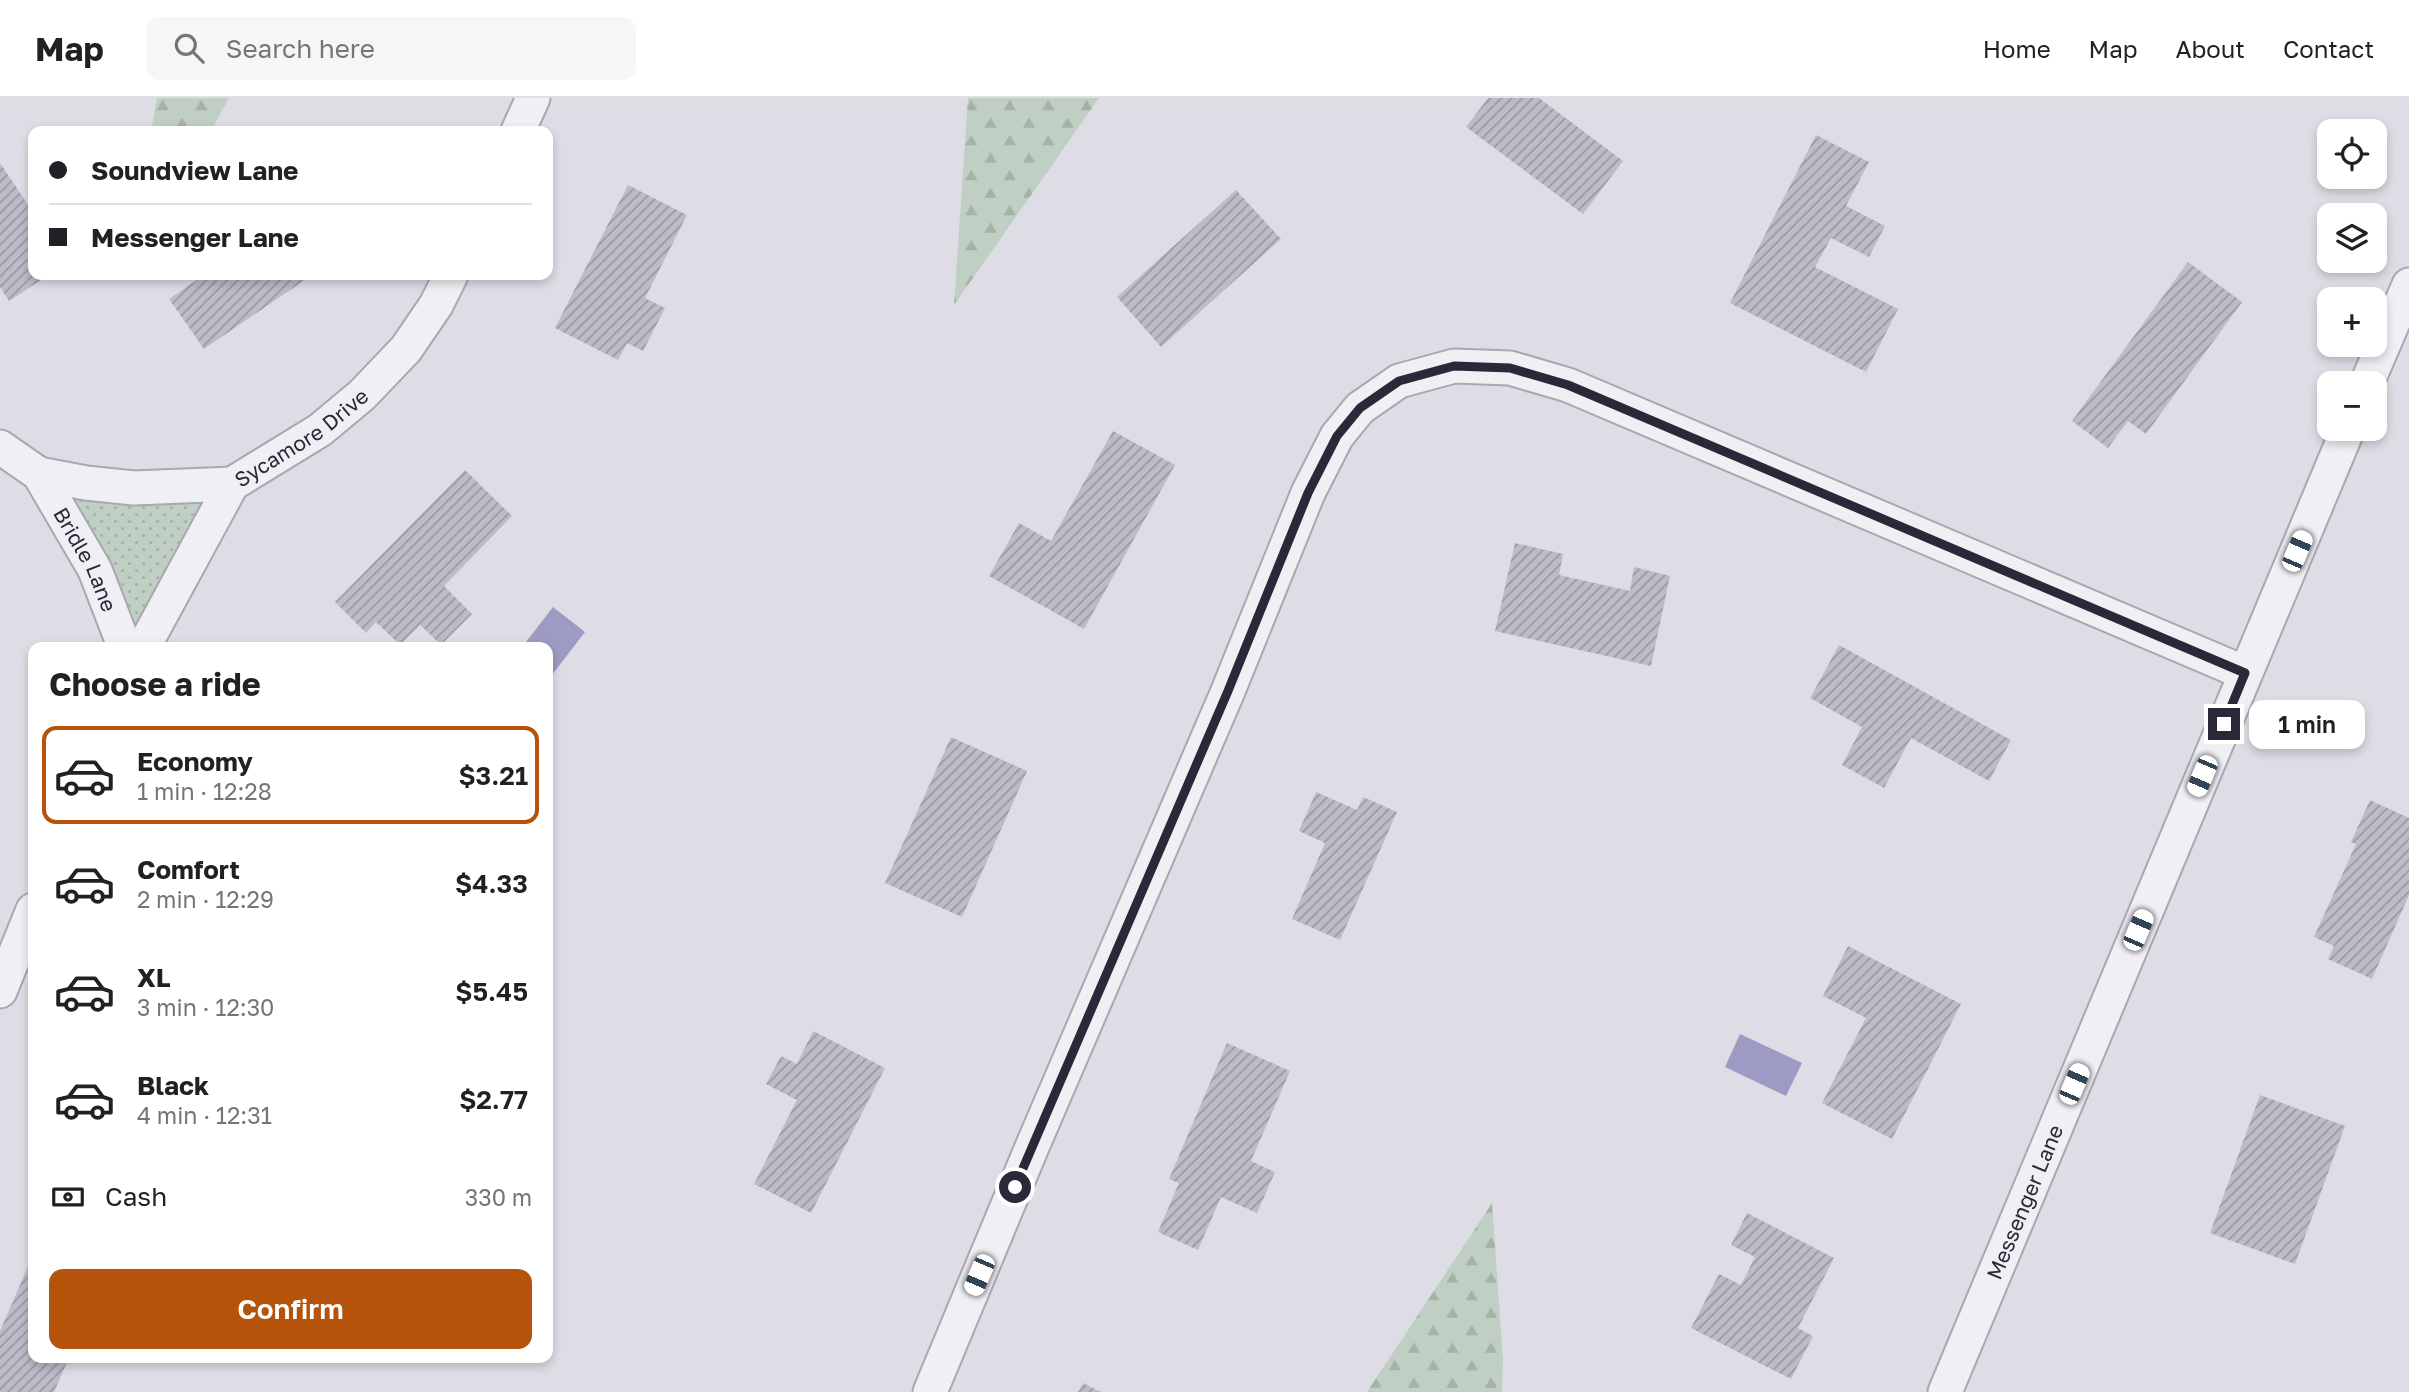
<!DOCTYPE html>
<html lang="en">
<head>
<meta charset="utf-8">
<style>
  :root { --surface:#fff; --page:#f6f6f6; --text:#202124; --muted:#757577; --line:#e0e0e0; --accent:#b45309 }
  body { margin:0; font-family:"Golos Text",sans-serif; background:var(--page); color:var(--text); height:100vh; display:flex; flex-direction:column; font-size:26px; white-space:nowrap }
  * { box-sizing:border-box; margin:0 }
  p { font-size:23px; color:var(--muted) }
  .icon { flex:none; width:38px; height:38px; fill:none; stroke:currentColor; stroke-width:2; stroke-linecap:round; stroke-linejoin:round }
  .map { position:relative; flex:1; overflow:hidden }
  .drawer { position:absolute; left:28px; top:544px; width:525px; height:721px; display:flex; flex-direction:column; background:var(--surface); border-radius:14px; box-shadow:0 4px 10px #0003 }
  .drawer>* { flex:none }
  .guide { position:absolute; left:28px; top:28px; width:525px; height:154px; border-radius:14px; box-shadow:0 4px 10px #0003; display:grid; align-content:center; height:154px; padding:0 21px; background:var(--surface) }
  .fabs { position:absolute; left:2317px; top:21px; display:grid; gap:14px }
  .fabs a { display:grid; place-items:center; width:70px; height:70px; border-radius:14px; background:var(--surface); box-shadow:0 4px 10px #0003; font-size:35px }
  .end { position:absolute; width:32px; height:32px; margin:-16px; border:9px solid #2b283a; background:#fff; box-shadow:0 0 0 4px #fff }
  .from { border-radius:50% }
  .bubble { position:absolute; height:49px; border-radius:14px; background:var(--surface); box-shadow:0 4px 10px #0003; font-size:23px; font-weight:600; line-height:49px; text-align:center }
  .car { position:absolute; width:21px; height:42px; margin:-21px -10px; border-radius:9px; box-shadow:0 0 5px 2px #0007; background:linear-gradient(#fff 24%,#345 0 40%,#fff 0 76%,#345 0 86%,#fff 0) }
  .guide b { display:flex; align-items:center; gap:24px; height:66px; font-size:26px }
  .guide b+b { border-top:2px solid var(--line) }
  .guide i { width:18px; height:18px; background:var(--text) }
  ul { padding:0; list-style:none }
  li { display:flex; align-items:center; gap:21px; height:98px; margin:0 14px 10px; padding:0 7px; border:4px solid transparent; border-radius:14px }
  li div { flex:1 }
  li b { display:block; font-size:26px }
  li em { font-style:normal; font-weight:600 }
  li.active { border-color:var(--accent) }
  li>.icon { width:63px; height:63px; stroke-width:1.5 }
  h2 { padding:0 21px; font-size:32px; line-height:84px }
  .pay { display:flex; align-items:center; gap:18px; height:77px; padding:0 21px; font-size:26px }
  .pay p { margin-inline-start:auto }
  .primary-button { display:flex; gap:14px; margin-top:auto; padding:14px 21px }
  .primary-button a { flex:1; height:80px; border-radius:14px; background:var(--accent); color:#fff; font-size:28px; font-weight:600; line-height:80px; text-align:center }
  header { display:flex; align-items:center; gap:42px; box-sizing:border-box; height:98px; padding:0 35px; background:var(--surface); border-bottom:2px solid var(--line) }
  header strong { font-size:33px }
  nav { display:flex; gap:38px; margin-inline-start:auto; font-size:24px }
  .search { width:490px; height:63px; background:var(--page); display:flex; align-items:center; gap:18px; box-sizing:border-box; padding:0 24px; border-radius:14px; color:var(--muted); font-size:26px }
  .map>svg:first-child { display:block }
  .grass { fill:url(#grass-dots) }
  .forest { fill:url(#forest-firs) }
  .water { fill:#9d9bc3 }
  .building { fill:url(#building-hatch) }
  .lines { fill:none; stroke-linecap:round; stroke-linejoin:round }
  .minor-casing { stroke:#a8a7b2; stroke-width:37 }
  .minor { stroke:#f0eff4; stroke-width:33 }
  .route { stroke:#2b283a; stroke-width:9 }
  .labels { text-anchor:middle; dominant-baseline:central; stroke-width:5; stroke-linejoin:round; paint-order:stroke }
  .street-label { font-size:21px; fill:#2b283a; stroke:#edecf3 }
</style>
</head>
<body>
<header>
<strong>Map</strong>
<div class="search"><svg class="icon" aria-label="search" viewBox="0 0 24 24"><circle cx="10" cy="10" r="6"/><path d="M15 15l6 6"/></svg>Search here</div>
<nav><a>Home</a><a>Map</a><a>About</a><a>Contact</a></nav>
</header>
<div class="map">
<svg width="2409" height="1294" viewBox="0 0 2409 1294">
  <defs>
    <pattern id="grass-dots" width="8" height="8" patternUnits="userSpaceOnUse" patternTransform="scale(1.75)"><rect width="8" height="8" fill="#bfcfc3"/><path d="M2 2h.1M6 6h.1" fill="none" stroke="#a4b2a8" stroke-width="1.8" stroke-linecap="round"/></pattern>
    <pattern id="forest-firs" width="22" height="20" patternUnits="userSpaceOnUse" patternTransform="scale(1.75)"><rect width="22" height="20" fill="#bfcfc3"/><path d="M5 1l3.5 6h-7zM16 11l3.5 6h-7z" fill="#a4b2a8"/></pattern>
    <pattern id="building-hatch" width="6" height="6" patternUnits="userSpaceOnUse" patternTransform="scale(1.75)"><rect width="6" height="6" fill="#bdbbc8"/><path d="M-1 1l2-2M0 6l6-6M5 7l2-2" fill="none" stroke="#9a98a3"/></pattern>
  </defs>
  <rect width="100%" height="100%" fill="#dedde5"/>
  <!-- grass -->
  <path class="grass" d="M69,395L206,401L135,534L111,469Z"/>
  <!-- forest -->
  <path class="forest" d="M157,0H229L211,33H151Z
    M968,0H1099L954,207Z
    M1492,1105L1503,1261L1502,1294H1367Z"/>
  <!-- water -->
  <path class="water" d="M553,509L585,534L548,582V550L522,549Z
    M1740,936L1802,965L1786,998L1725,969Z"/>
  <!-- building -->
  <path class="building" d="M1488,0H1539L1623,63L1583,116L1466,29Z
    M1816,37L1869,64L1846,108L1885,128L1869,159L1831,140L1815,169L1898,211L1866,274L1730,205Z
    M0,65L33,114V177H49L9,203L0,189Z
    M628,87L687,117L645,200L665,210L643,253L627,245L618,262L555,230Z
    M1236,92L1281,141L1161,249L1117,199Z
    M2188,164L2242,204L2146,336L2128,323L2108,350L2072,323Z
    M204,177H312L204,251L169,201Z
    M1113,333L1175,367L1084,531L989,478L1019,425L1051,443Z
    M465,372L512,418L444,488L472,516L441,547L420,527L400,547L376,524L366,535L335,504Z
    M1515,445L1563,456L1559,477L1630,493L1634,469L1670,478L1651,568L1495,533Z
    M1839,547L2011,642L1989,683L1911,640L1884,690L1842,667L1862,629L1810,600Z
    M951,639L1027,673L962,819L885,785Z
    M1316,694L1357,712L1363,699L1397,714L1340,842L1292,821L1325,745L1299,733Z
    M2370,702L2409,720V797L2372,881L2328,861L2334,848L2314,839L2356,746L2351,744Z
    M1848,848L1961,906L1892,1041L1822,1005L1866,920L1823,898Z
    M813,933L885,970L811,1115L754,1086L797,1002L766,986L781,958L797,966Z
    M1227,945L1290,973L1251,1063L1275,1074L1257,1115L1221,1099L1198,1152L1158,1134L1179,1085L1169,1081Z
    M2260,997L2345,1028L2295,1166L2210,1135Z
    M1747,1115L1834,1160L1798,1230L1813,1238L1791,1281L1691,1230L1719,1176L1741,1187L1755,1159L1731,1147Z
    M33,1157V1260H69L54,1294H0V1233Z
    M1083,1285L1101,1294H1078Z"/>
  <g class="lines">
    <defs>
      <g id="minor">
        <path d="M518,33L533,0"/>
        <path d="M2367,285L2409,187"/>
        <path id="s1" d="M0,349L39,376L95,472L125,550"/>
        <path d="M39,376L86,385L134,390L232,386"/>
        <path id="s2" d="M143,550L232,386L320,332L362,297L406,251L436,207L451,177"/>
        <path d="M0,893L33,812"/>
        <path d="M930,1294L1032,1049L1228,593L1308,395L1337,338L1360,310L1399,283L1454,268L1510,270L1568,287L2245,575"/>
        <path id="s3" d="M1945,1294L2348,331"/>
      </g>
    </defs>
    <!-- minor casing -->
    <use href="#minor" class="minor-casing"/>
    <!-- minor -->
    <use href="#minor" class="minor"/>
  </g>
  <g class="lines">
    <!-- route -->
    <path class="route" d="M1015,1089L1228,593L1308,395L1337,338L1360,310L1399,283L1454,268L1510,270L1568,287L2245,575L2224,626"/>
  </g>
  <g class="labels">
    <!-- street labels -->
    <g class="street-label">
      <text stroke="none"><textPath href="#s2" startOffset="270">Sycamore Drive</textPath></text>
      <text stroke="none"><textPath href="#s1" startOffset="145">Bridle Lane</textPath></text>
      <text stroke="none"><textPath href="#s3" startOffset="206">Messenger Lane</textPath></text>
    </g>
  </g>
</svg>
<div class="fabs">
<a><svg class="icon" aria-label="locate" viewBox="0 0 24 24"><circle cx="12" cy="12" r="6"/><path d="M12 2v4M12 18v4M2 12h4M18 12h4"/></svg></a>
<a><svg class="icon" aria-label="layers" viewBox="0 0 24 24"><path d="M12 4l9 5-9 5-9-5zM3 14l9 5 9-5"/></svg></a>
<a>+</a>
<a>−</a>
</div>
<i class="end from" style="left:1015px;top:1089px"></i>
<i class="end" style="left:2224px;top:626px"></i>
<div class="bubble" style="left:2249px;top:602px;width:116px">1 min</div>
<i class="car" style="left:2297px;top:453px;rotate:23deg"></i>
<i class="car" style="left:2202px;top:678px;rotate:203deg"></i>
<i class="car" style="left:2138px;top:832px;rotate:23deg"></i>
<i class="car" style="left:2074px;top:986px;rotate:23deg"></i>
<i class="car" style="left:979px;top:1177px;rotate:203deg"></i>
<div class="guide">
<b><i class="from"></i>Soundview Lane</b>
<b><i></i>Messenger Lane</b>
</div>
<section class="drawer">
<h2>Choose a ride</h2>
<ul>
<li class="active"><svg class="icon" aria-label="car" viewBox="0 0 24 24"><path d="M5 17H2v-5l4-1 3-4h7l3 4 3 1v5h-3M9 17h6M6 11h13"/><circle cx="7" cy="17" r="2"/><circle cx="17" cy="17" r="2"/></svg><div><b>Economy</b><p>1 min · 12:28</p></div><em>$3.21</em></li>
<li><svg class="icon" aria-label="car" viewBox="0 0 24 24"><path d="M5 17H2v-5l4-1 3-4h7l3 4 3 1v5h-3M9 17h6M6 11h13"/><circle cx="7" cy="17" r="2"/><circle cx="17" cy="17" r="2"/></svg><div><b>Comfort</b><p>2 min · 12:29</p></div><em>$4.33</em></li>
<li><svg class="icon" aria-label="car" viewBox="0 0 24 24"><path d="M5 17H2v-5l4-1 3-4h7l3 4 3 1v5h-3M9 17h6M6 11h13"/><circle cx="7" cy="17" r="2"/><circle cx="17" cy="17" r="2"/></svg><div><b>XL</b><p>3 min · 12:30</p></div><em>$5.45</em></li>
<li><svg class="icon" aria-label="car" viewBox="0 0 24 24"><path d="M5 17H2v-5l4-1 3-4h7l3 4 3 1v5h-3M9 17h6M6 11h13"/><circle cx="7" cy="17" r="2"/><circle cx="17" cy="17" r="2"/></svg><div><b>Black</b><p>4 min · 12:31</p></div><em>$2.77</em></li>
</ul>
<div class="pay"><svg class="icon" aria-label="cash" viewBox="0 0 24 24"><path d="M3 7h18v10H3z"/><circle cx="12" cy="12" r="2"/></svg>Cash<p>330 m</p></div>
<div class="primary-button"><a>Confirm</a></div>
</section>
</div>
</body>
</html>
